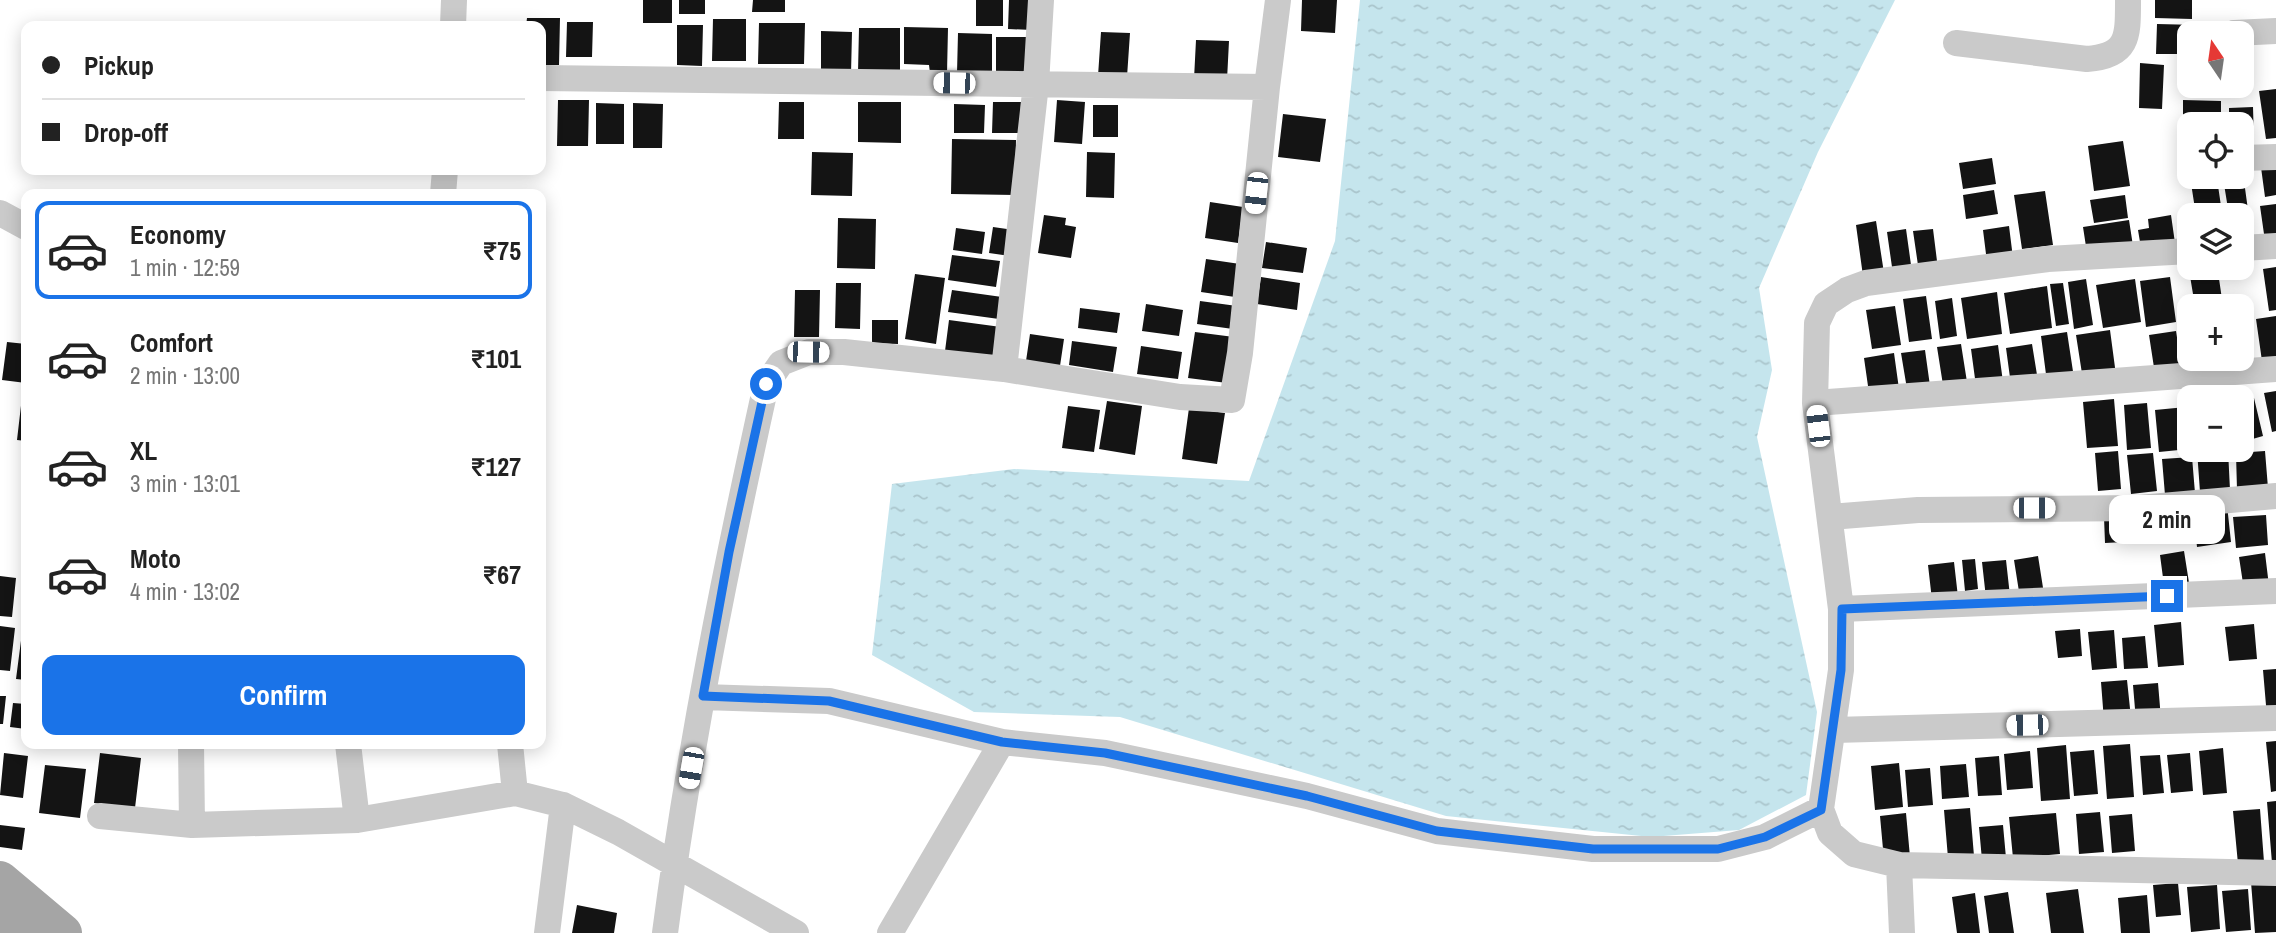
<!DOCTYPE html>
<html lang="en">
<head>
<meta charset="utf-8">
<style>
  :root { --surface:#fff; --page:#f6f6f6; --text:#222; --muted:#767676; --line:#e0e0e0; --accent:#1a73e8 }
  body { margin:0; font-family:"Archivo Narrow",sans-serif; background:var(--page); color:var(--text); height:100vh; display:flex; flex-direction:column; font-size:26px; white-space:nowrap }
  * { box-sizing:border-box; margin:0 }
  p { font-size:23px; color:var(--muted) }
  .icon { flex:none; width:38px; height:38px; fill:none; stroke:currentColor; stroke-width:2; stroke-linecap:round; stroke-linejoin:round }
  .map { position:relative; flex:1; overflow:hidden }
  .details { position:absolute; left:21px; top:189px; width:525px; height:560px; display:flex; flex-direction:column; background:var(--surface); border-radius:14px; box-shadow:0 4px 18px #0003 }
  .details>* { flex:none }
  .guide { position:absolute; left:21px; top:21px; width:525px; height:154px; border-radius:14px; box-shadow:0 4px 18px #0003; display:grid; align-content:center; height:154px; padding:0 21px; background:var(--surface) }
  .needle { width:46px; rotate:347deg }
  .fabs { position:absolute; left:2177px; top:21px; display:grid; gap:14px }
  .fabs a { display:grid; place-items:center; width:77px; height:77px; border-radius:14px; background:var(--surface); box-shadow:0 4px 18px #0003; font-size:35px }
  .end { position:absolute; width:32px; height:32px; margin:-16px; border:9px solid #1a73e8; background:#fff; box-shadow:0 0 0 4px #fff }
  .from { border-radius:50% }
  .bubble { position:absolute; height:49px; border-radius:14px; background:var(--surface); box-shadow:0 4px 18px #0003; font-size:23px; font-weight:700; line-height:49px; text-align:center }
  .car { position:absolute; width:21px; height:42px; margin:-21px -10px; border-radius:9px; box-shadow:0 0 5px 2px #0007; background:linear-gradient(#fff 24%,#345 0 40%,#fff 0 76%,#345 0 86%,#fff 0) }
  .guide b { display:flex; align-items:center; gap:24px; height:66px; font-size:26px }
  .guide b+b { border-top:2px solid var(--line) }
  .guide i { width:18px; height:18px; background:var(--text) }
  ul { padding:12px 0 0; list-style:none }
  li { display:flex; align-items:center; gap:21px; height:98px; margin:0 14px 10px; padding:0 7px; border:4px solid transparent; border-radius:14px }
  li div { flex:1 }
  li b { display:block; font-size:26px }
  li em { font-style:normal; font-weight:700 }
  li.selected { border-color:var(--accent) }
  li>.icon { width:63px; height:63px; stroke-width:1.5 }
  .button { display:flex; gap:14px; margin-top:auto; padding:14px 21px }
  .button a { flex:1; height:80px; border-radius:14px; background:var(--accent); color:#fff; font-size:28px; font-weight:700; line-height:80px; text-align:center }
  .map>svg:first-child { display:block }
  .water { fill:url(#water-ripples) }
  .building { fill:#141414 }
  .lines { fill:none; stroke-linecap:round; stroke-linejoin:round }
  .minor { stroke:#cacaca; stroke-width:26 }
  .primary { stroke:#a5a5a5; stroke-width:38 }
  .route { stroke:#1a73e8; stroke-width:9 }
</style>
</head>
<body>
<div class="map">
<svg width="2276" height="933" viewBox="0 0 2276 933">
  <defs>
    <pattern id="water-ripples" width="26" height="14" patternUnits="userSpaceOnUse" patternTransform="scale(1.75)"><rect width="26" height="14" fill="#c5e5ed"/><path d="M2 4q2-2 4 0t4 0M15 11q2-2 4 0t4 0" fill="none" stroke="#aac5cc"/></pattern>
  </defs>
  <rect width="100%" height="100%" fill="#fff"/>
  <!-- water -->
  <path class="water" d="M1360,0H1895L1818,152L1759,288L1772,370L1757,437L1817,712L1806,795L1739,830L1651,837L1446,816L1120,717L974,712L872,655L892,484L1014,469L1249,481L1335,241Z"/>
  <!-- building -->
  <path class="building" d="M643,0H672V23H643Z
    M679,0H705V14H679Z
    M753,0H785V12H752Z
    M976,0H1003V26H976Z
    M1009,0H1034L1033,30L1008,29Z
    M1302,0H1337L1335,33L1301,31Z
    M2155,0H2192V19L2155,18Z
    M527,18H560L559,65H541V26H526Z
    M713,19H746V61H712Z
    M567,22H593L592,57H566Z
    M759,23H805L804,64H758Z
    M2157,24L2198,25L2197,33H2189V54H2156Z
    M677,25H703L702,66L677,65Z
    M904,27L948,28L947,73H930L929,65L904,64Z
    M859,28H900V72H858Z
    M821,31L852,32L851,74L821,73Z
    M1101,32L1130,33L1127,77L1098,76Z
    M958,33L992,34V74L957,73Z
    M996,37H1028V75H996Z
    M1196,40L1229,41L1227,80L1194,79Z
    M2140,63L2164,65L2162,109L2139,108Z
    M2185,64H2189V86H2224L2223,89L2184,88Z
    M2276,89V138L2266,139L2259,91Z
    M558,100H589L588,146H557Z
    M1057,100L1085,102L1082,144L1054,142Z
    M2183,100L2221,101V124H2189V153H2183Z
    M779,102H804V139H778Z
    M858,102H901V143L858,142Z
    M993,102H1021L1020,133H992Z
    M596,103L624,104V144H596Z
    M633,103L663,104L662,148H633Z
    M954,104L985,105L984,133H954Z
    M1093,105H1118V137H1093Z
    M2253,107L2254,142H2242V124H2229V108Z
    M1283,114L1326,119L1320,162L1278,157Z
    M952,139L1016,140L1015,195L951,194Z
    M2123,141L2130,186L2094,191L2088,146Z
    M812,152L853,153L852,196L811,195Z
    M1087,152L1115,153L1114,198L1086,197Z
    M2276,157V195L2265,197L2260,160Z
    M1992,158L1996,184L1963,189L1959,163Z
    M2217,179L2221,206L2195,209L2191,183Z
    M2244,181L2252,239L2242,240V215H2229L2224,184Z
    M1994,190L1998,214L1966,219L1963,195Z
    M2045,191L2053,245L2022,249L2014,195Z
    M2125,195L2128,218L2094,223L2090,200Z
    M1210,202L1243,207L1238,243L1205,238Z
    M2276,204V240L2265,241L2260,206Z
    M1044,215L1066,218L1065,225L1076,227L1071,258L1038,253Z
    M2171,215L2175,243L2141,248L2138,230L2149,228L2148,219Z
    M838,218L876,219L875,269L837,268Z
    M2129,220L2133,246L2087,253L2083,227Z
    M1876,221L1884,273L1863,276L1856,225Z
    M2009,226L2013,258L1987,262L1983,230Z
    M993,227L1014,230L1010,256L989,253Z
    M956,228L985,232L982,254L953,250Z
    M1906,229L1912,272L1893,274L1887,232Z
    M1933,229L1938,269L1919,272L1913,231Z
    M1266,242L1307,248L1303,273L1262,268Z
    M952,255L1000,261L996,287L948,280Z
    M1206,259L1240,264L1235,297L1201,292Z
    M2276,267V310L2269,311L2263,269Z
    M2218,272L2223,306H2195L2190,276Z
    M915,274L945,278L936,344L905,339Z
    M1261,277L1300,283L1297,310L1257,304Z
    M2170,277L2176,322L2146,327L2140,281Z
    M2086,279L2093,325L2074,329L2068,282Z
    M2135,279L2141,322L2103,328L2096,285Z
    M836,283H861L860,329L835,328Z
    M2063,283L2069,324L2056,326L2050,284Z
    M2047,286L2052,328L2010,334L2004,293Z
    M795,290H820L819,337H794Z
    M952,290L1002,297L999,319L948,312Z
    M1997,292L2002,334L1967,339L1961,298Z
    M1926,296L1932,339L1909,342L1903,299Z
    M1952,298L1957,336L1940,339L1935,301Z
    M1200,301L1237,306L1233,329L1197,324Z
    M1146,304L1183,310L1179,336L1142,331Z
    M1895,306L1901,345L1872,349L1866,310Z
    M1080,308L1120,313L1117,333L1078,328Z
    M2276,316V359L2262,361L2256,319Z
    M872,320H898V344L872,343Z
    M949,320L1001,327L997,358L945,351Z
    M2110,330L2116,375L2083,380L2076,335Z
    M2176,331L2182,370L2155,374L2149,335Z
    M1195,332L1234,337L1227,383L1188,378Z
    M2067,332L2074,378L2047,382L2041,336Z
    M1030,334L1064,339L1060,366L1026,361Z
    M1072,341L1117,347L1113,372L1069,365Z
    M7,342L26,344V383L2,380Z
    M1961,344L1967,382L1943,385L1937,347Z
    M2032,344L2038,381L2011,385L2006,348Z
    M1998,345L2003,382L1976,386L1971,349Z
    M1141,346L1182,352L1178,379L1137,374Z
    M1925,350L1930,386L1907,389L1901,353Z
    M1894,353L1899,389L1869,393L1864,358Z
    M2276,391V431L2272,432L2264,393Z
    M22,397L26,398V441L17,440Z
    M2254,398L2263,436L2242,442V401Z
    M2114,399L2118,446L2087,448L2083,402Z
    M1107,401L1142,406L1135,455L1099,449Z
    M2147,403L2151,448L2127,450L2124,405Z
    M1068,406L1100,410L1094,452L1062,448Z
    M2186,407L2189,449L2159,452L2155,410Z
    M1189,408L1225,413L1217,464L1182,459Z
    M2197,450H2228L2230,490L2200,492Z
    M2118,451L2121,489L2098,491L2095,453Z
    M2265,451L2268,488L2237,490L2236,453Z
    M2153,453L2157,491L2131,494L2127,455Z
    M2192,457L2195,493L2165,495L2162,459Z
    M2227,505L2231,542L2197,547L2193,509Z
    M2185,513L2187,539L2158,541L2156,514Z
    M2266,515L2268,545L2236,548L2233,517Z
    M2142,516L2144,541L2105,543L2104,517Z
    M2184,551L2190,589L2165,593L2160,555Z
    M2265,553L2269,586L2244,590L2239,557Z
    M2038,556L2044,594L2020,598L2014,560Z
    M1975,559L1978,589L1965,591L1962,560Z
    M2006,560L2010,596L1986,598L1982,562Z
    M1954,562L1958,597L1932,600L1928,565Z
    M0,576L16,578L12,617L0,616Z
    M2181,622L2184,665L2158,667L2154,625Z
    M2254,624L2257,659L2229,661L2225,627Z
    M0,626L15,628L10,671L0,670Z
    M2080,629L2082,656L2058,658L2055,631Z
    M2114,630L2117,668L2092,670L2088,632Z
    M22,633H26V680L16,679Z
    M2145,636L2148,668L2124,669L2122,638Z
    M2276,669V716L2267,717L2263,670Z
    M2127,680L2131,718L2104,721L2101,682Z
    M2158,683L2161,719L2136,721L2133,685Z
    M0,696H6L3,724H0Z
    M13,703L26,704V729L10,727Z
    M2276,741V791L2271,792L2266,742Z
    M2130,744L2134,797L2107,799L2103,746Z
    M2066,745L2070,799L2041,801L2037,748Z
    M2223,748L2227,793L2203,795L2199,751Z
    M2094,750L2098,794L2074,796L2070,752Z
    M2030,751L2033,788L2007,790L2004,754Z
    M4,753L28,756L23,798L0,795Z
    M100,753L141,758L135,808L94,803Z
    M2190,753L2193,791L2171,793L2167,755Z
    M2160,755L2164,793L2143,795L2140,756Z
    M1999,756L2002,795L1978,796L1975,758Z
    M1899,763L1903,807L1875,810L1871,766Z
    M1966,764L1969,797L1942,799L1940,766Z
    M45,765L86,769L80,818L39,813Z
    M1930,768L1933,805L1908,807L1905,770Z
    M2276,801V863H2272L2267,802Z
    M1970,808L1974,856L1948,858L1944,810Z
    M2260,809L2264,862L2238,864L2233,811Z
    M2100,812L2104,852L2079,854L2076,814Z
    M1906,813L1910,857L1884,860L1880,816Z
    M2056,813L2060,854L2013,858L2009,817Z
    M2132,814L2135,851L2112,853L2109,816Z
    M0,825L25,828L22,850L0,847Z
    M2003,825L2006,858L1982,860L1979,827Z
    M2276,880V932L2255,933L2251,882Z
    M2178,883L2181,915L2156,917L2153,885Z
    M2217,885L2220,929L2191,932L2187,887Z
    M2078,889L2084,933H2051L2046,893Z
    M2248,889L2251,930L2226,932L2222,891Z
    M2008,892L2014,933H1989L1984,896Z
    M1975,893L1980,933H1957L1952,897Z
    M2147,895L2150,933H2121L2118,898Z
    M577,905L617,913L614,933H572Z"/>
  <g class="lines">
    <!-- minor -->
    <path class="minor" d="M453,26L454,0
      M2234,33L2276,31
      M1956,43L2087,59C2129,56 2128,36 2128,0
      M541,78L1267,87L1278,0
      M2242,158L2276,157
      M443,194L445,170
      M0,213L26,227
      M2242,248L2276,246
      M1004,369L1036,84L1041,0
      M1815,403L2276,369
      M1830,517L1918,510L2139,508L2276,496
      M1841,609L2276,591
      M703,697L829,701L1002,742L1105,753L1195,772L1307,796L1437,831L1593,849H1718L1765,837L1821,809
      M1834,730L2276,718
      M191,744L192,825
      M348,744L357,820
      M510,744L515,793L563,805L618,832L796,933
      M100,816L192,825L357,820L515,793
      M1899,865L2276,873
      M547,933L563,805
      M665,933C689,749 726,566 766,385L781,363L809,352H844L1004,369L1180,397L1232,400L1240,353L1267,87
      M890,933L1002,742
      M1902,933L1899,865L1854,854L1830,833L1821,809L1841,670V609L1815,403L1817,323L1826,304L1847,290L1866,283L2048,259L2189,251"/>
    <!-- primary -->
    <path class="primary" d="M0,880L63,933
      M0,922L15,933"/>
  </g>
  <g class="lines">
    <!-- route -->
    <path class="route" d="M766,384L729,552L703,696L829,701L1002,742L1105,753L1195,772L1307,796L1437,831L1593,849H1718L1765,837L1821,810L1841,670L1842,609L2167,596"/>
  </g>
</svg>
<div class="fabs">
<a><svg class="needle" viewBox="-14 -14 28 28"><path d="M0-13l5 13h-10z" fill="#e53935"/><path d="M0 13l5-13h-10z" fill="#767676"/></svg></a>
<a><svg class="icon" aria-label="locate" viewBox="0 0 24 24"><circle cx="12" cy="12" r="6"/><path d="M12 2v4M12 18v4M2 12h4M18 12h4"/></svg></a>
<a><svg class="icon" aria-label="layers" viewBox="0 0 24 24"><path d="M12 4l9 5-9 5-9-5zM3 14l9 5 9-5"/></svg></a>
<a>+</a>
<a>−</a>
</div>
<i class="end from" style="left:766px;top:384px"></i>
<i class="end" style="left:2167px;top:596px"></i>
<div class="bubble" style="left:2109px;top:495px;width:116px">2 min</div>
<i class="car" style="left:954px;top:83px;rotate:271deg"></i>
<i class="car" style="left:1256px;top:193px;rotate:186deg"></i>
<i class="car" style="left:808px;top:352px;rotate:91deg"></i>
<i class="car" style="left:1818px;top:426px;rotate:353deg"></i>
<i class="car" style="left:2034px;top:508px;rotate:90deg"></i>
<i class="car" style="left:2027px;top:725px;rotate:269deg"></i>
<i class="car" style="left:691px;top:768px;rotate:190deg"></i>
<div class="guide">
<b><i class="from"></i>Pickup</b>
<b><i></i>Drop-off</b>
</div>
<section class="details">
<ul>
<li class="selected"><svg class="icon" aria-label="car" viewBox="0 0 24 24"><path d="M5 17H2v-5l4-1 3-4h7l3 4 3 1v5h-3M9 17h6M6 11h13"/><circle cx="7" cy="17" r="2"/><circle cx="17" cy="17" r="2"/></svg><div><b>Economy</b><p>1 min · 12:59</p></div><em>₹75</em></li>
<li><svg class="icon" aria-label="car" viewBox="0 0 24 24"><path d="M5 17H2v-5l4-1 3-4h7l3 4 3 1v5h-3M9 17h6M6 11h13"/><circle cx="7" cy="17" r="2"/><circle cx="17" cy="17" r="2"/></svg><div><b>Comfort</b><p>2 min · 13:00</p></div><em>₹101</em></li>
<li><svg class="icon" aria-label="car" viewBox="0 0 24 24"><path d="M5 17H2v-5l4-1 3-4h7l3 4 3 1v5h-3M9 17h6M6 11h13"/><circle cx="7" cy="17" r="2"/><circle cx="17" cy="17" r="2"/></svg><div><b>XL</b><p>3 min · 13:01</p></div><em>₹127</em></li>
<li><svg class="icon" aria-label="car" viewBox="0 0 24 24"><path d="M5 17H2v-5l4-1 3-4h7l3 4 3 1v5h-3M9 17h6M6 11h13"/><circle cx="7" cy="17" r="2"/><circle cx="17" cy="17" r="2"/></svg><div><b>Moto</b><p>4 min · 13:02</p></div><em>₹67</em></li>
</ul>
<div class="button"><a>Confirm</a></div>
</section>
</div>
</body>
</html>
